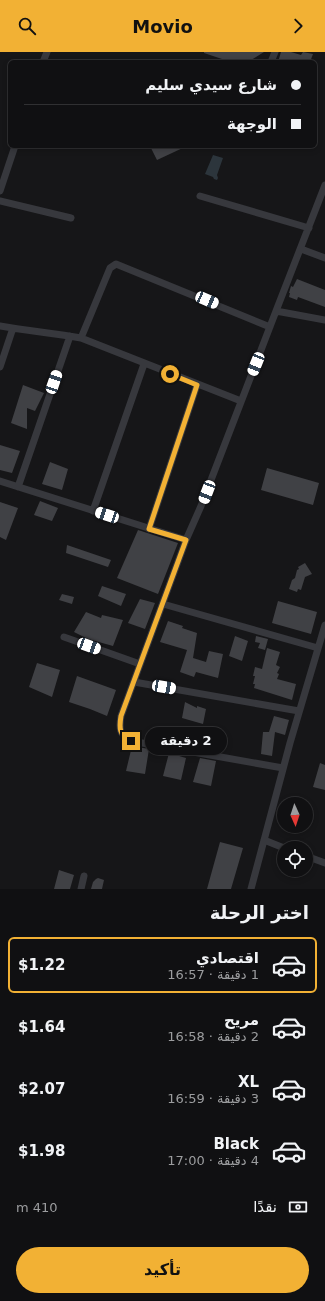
<!DOCTYPE html>
<html lang="ar">
<head>
<meta charset="utf-8">
<style>
  :root { --surface:#101012; --page:#1e1e20; --text:#f1f3f6; --muted:#9c9d9f; --line:#303032; --accent:#f2b134 }
  body { margin:0; font-family:"DejaVu Sans","Noto Naskh Arabic",sans-serif; background:var(--page); color:var(--text); direction:rtl; height:100vh; display:flex; flex-direction:column; font-size:15px; white-space:nowrap }
  * { box-sizing:border-box; margin:0 }
  p { font-size:13px; color:var(--muted) }
  .icon { flex:none; width:22px; height:22px; fill:none; stroke:currentColor; stroke-width:2; stroke-linecap:round; stroke-linejoin:round }
  .map { position:relative; height:837px; overflow:hidden; direction:ltr }
  .details { display:flex; flex-direction:column; background:var(--surface); flex:1 }
  .details>* { flex:none }
  .banner { position:absolute; left:8px; top:8px; width:309px; height:88px; border-radius:6px; box-shadow:0 2px 6px #0003,0 0 0 1px var(--line); direction:rtl; display:grid; align-content:center; height:88px; padding:0 16px; background:var(--surface) }
  .needle { width:26px; rotate:177deg }
  .tools { position:absolute; left:277px; top:745px; display:grid; gap:8px }
  .tools a { display:grid; place-items:center; width:36px; height:36px; border-radius:50%; background:var(--surface); box-shadow:0 2px 6px #0003,0 0 0 1px var(--line); font-size:20px }
  .end { position:absolute; width:18px; height:18px; margin:-9px; border:5px solid #f2b134; background:#111; box-shadow:0 0 0 2px #111 }
  .from { border-radius:50% }
  .bubble { position:absolute; height:28px; border-radius:14px; background:var(--surface); box-shadow:0 2px 6px #0003,0 0 0 1px var(--line); font-size:13px; font-weight:600; line-height:28px; text-align:center; direction:rtl }
  .car { position:absolute; width:12px; height:24px; margin:-12px -6px; border-radius:5px; box-shadow:0 0 3px 1px #0007; background:linear-gradient(#fff 24%,#345 0 40%,#fff 0 76%,#345 0 86%,#fff 0) }
  .banner b { display:flex; align-items:center; gap:14px; height:38px; font-size:15px }
  .banner b+b { border-top:1px solid var(--line) }
  .banner i { width:10px; height:10px; background:var(--text) }
  ul { padding:0; list-style:none }
  li { display:flex; align-items:center; gap:12px; height:56px; margin:0 8px 6px; padding:0 8px; border:2px solid transparent; border-radius:6px }
  li div { flex:1 }
  li b { display:block; font-size:15px }
  li em { font-style:normal; font-weight:600 }
  li.active { border-color:var(--accent) }
  li>.icon { width:36px; height:36px; stroke-width:1.5 }
  h2 { padding:0 16px; font-size:18px; line-height:48px }
  .pay { display:flex; align-items:center; gap:10px; height:44px; padding:0 16px; font-size:15px }
  .pay p { margin-inline-start:auto }
  .action { display:flex; gap:8px; margin-top:auto; padding:8px 16px }
  .action a { flex:1; height:46px; border-radius:24px; background:var(--accent); color:#111; font-size:16px; font-weight:600; line-height:46px; text-align:center }
  header { display:flex; justify-content:space-between; align-items:center; height:52px; padding:0 16px; background:var(--accent); color:#111; font-size:18px; font-weight:600 }
  .map>svg:first-child { display:block }
  .water { fill:#2c353c }
  .building { fill:#404145 }
  .lines { fill:none; stroke-linecap:round; stroke-linejoin:round }
  .minor { stroke:#37383d; stroke-width:7 }
  .route { stroke:#f2b134; stroke-width:5 }
</style>
</head>
<body>
<header><svg class="icon" aria-label="forward" viewBox="0 0 24 24"><path d="M9 5l7 7-7 7"/></svg>Movio<svg class="icon" aria-label="search" viewBox="0 0 24 24"><circle cx="10" cy="10" r="6"/><path d="M15 15l6 6"/></svg></header>
<div class="map">
<svg width="325" height="837" viewBox="0 0 325 837">
  <rect width="100%" height="100%" fill="#161618"/>
  <!-- water -->
  <path class="water" d="M213,103L223,106L217,123L218,126L217,128L214,127L213,125L205,122Z"/>
  <!-- building -->
  <path class="building" d="M204,0H264L248,10H231L204,1Z
    M281,0H291L301,3L303,0L313,2L310,10H278Z
    M150,94H187L157,108Z
    M297,227L325,238V255L298,245L297,248L289,245L290,241H289L291,234L293,235Z
    M23,333L44,341L35,359L27,356V377L11,371Z
    M0,393L20,399L12,421L0,418Z
    M50,410L68,417L62,438L42,432Z
    M267,416L319,431L313,453L261,438Z
    M40,449L58,456L52,469L34,463Z
    M0,450L18,456L6,488L0,485Z
    M138,478L178,491L158,542L117,526Z
    M67,493L111,508L108,515L66,501Z
    M305,511L312,522L305,525L301,538L298,537L297,540L289,537L292,528L295,526L297,518L299,517L298,515Z
    M102,534L126,542L121,554L98,544Z
    M62,542L74,545L72,552L59,548Z
    M140,547L155,551L145,577L128,571Z
    M278,549L317,560L311,582L272,571Z
    M86,560L101,566L102,563L123,568L113,594L88,587L74,580Z
    M168,569L183,574L182,576L197,581L193,606L206,610L209,599L223,602L218,626L196,620L194,625L180,620L187,598L160,590Z
    M235,584L248,589L242,609L229,604Z
    M256,584L268,587L265,598L258,596L260,591L255,590Z
    M267,596L280,600L276,613L280,615L277,621L279,622L277,627L296,632L292,648L254,636L255,632H253L255,624H253L255,615L262,617Z
    M37,611L60,618L52,645L29,635Z
    M77,624L116,638L107,664L90,657L69,650Z
    M185,650L197,656V654L206,657L203,672L182,666Z
    M274,664L289,668L285,683L275,680L272,704L261,702L263,680H269Z
    M132,694L149,697L145,722L126,719Z
    M169,701L186,706L181,728L163,724Z
    M200,706L216,709L211,734L193,730Z
    M320,711L325,713V738L313,735Z
    M220,790L243,796L231,837H207Z
    M59,818L74,823L70,837H54Z
    M98,826L104,828L102,837H91L93,830L96,827Z"/>
  <g class="lines">
    <!-- minor -->
    <path class="minor" d="M43,10L47,0
      M271,10L275,0
      M0,139L15,94
      M200,144L309,176
      M0,149L71,166
      M301,197L325,206
      M276,259L325,133
      M0,274C27,279 54,281 81,286L241,349
      M81,286L110,216L116,212L270,275
      M0,315L13,276
      M0,429L186,488L201,454L276,259L325,268
      M18,435L70,284
      M93,459L144,312
      M149,477L197,333
      M186,488L121,664C119,676 119,683 131,689L283,716
      M163,552L318,596
      M64,585L140,612
      M134,630L299,659
      M264,788L284,796
      M306,804L325,811
      M81,837L84,824
      M251,837L290,691L325,573"/>
  </g>
  <g class="lines">
    <!-- route -->
    <path class="route" d="M131,689C119,683 119,676 121,664L186,488L149,477L197,333L170,322"/>
  </g>
</svg>
<div class="tools">
<a><svg class="needle" viewBox="-14 -14 28 28"><path d="M0-13l5 13h-10z" fill="#e53935"/><path d="M0 13l5-13h-10z" fill="#9c9d9f"/></svg></a>
<a><svg class="icon" aria-label="locate" viewBox="0 0 24 24"><circle cx="12" cy="12" r="6"/><path d="M12 2v4M12 18v4M2 12h4M18 12h4"/></svg></a>
</div>
<i class="end from" style="left:170px;top:322px"></i>
<i class="end" style="left:131px;top:689px"></i>
<div class="bubble" style="left:145px;top:675px;width:82px">2 دقيقة</div>
<i class="car" style="left:207px;top:248px;rotate:113deg"></i>
<i class="car" style="left:256px;top:312px;rotate:202deg"></i>
<i class="car" style="left:54px;top:330px;rotate:19deg"></i>
<i class="car" style="left:207px;top:440px;rotate:201deg"></i>
<i class="car" style="left:107px;top:463px;rotate:288deg"></i>
<i class="car" style="left:89px;top:594px;rotate:110deg"></i>
<i class="car" style="left:164px;top:635px;rotate:100deg"></i>
<div class="banner">
<b><i class="from"></i>شارع سيدي سليم</b>
<b><i></i>الوجهة</b>
</div>
</div>
<section class="details">
<h2>اختر الرحلة</h2>
<ul>
<li class="active"><svg class="icon" aria-label="car" viewBox="0 0 24 24"><path d="M5 17H2v-5l4-1 3-4h7l3 4 3 1v5h-3M9 17h6M6 11h13"/><circle cx="7" cy="17" r="2"/><circle cx="17" cy="17" r="2"/></svg><div><b>اقتصادي</b><p>1 دقيقة · 16:57</p></div><em>$1.22</em></li>
<li><svg class="icon" aria-label="car" viewBox="0 0 24 24"><path d="M5 17H2v-5l4-1 3-4h7l3 4 3 1v5h-3M9 17h6M6 11h13"/><circle cx="7" cy="17" r="2"/><circle cx="17" cy="17" r="2"/></svg><div><b>مريح</b><p>2 دقيقة · 16:58</p></div><em>$1.64</em></li>
<li><svg class="icon" aria-label="car" viewBox="0 0 24 24"><path d="M5 17H2v-5l4-1 3-4h7l3 4 3 1v5h-3M9 17h6M6 11h13"/><circle cx="7" cy="17" r="2"/><circle cx="17" cy="17" r="2"/></svg><div><b>XL</b><p>3 دقيقة · 16:59</p></div><em>$2.07</em></li>
<li><svg class="icon" aria-label="car" viewBox="0 0 24 24"><path d="M5 17H2v-5l4-1 3-4h7l3 4 3 1v5h-3M9 17h6M6 11h13"/><circle cx="7" cy="17" r="2"/><circle cx="17" cy="17" r="2"/></svg><div><b>Black</b><p>4 دقيقة · 17:00</p></div><em>$1.98</em></li>
</ul>
<div class="pay"><svg class="icon" aria-label="cash" viewBox="0 0 24 24"><path d="M3 7h18v10H3z"/><circle cx="12" cy="12" r="2"/></svg>نقدًا<p>410 m</p></div>
<div class="action"><a>تأكيد</a></div>
</section>
</body>
</html>
